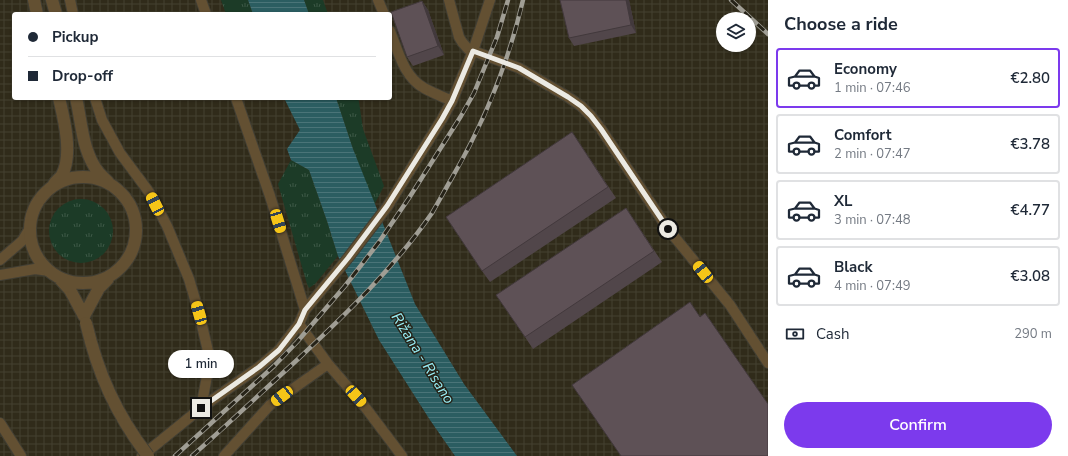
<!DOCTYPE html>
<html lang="en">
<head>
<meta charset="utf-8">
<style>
  :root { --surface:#fff; --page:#f6f6f7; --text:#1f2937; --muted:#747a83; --line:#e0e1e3; --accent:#7c3aed }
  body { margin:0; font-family:"Nunito Sans",sans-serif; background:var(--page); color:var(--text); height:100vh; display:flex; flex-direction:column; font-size:15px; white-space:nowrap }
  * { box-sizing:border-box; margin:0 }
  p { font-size:13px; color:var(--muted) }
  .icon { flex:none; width:22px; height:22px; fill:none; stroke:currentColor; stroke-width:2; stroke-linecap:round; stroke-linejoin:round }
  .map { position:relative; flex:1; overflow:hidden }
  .drawer { display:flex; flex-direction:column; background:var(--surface); width:300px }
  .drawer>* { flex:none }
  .hud { position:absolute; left:12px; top:12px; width:380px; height:88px; border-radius:4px; box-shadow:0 1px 3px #0004; display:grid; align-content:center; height:88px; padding:0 16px; background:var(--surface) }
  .controls { position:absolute; left:716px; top:12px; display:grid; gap:8px }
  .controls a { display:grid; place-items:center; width:40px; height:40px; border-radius:50%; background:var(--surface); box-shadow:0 1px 3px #0004; font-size:20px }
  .end { position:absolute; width:18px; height:18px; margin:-9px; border:5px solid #eceae3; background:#111; box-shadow:0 0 0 2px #111 }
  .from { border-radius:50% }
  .bubble { position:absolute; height:28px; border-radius:14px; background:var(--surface); box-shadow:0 1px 3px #0004; font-size:13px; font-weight:600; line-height:28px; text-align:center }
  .car { position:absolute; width:12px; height:24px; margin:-12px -6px; border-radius:5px; box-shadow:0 0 3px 1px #0007; background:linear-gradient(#f5c518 24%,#345 0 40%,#f5c518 0 76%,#345 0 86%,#f5c518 0) }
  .hud b { display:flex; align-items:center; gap:14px; height:38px; font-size:15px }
  .hud b+b { border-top:1px solid var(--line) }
  .hud i { width:10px; height:10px; background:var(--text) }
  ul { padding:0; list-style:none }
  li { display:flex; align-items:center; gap:12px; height:60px; margin:0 8px 6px; padding:0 8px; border:2px solid var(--line); border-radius:4px }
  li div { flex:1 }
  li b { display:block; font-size:15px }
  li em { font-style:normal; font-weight:600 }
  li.active { border-color:var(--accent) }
  li>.icon { width:36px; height:36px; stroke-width:1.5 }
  h2 { padding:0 16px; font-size:18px; line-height:48px }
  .pay { display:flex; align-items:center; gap:10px; height:44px; padding:0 16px; font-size:15px }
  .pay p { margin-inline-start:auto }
  .primary-button { display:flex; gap:8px; margin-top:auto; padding:8px 16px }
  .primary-button a { flex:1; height:46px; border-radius:24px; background:var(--accent); color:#fff; font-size:16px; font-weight:600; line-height:46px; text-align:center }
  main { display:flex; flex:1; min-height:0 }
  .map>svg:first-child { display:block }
  .industrial { fill:url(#industrial-grid); fill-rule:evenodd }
  .grass { fill:url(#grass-tufts) }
  .water { fill:url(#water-rules) }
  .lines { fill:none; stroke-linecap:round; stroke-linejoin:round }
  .service-casing { stroke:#423f34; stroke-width:12 }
  .minor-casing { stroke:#423f34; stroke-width:14 }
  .service { stroke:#635032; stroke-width:10 }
  .minor { stroke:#635032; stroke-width:12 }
  .rail-casing { stroke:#a09e95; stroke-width:4.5 }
  .rail { stroke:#262318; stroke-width:3; stroke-dasharray:9; stroke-linecap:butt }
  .minor-bridge-casing { stroke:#423f34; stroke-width:14; stroke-linecap:butt }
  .minor-bridge { stroke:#635032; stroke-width:12 }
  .wall { fill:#51464a }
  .shaded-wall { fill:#42393c }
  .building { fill:#5e5156; stroke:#42393c }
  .route { stroke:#eceae3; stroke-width:5 }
  .labels { text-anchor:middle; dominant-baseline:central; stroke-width:3; stroke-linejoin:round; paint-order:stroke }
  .water-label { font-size:15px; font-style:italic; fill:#99eff7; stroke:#262318 }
</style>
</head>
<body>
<main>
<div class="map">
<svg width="768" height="456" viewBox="0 0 768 456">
  <defs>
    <pattern id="industrial-grid" width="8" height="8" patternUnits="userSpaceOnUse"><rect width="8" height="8" fill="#302b1a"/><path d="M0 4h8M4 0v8" fill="none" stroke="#444030"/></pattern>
    <pattern id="grass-tufts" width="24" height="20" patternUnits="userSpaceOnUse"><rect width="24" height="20" fill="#1c3b27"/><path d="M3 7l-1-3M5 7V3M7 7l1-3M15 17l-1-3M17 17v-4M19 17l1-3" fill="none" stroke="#3d5846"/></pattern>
    <pattern id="water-rules" width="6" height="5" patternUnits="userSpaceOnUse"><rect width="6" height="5" fill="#2b5d61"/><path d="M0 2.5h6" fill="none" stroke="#4a7478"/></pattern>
  </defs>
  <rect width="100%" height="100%" fill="#262318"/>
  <!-- industrial -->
  <path class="industrial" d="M0,0H768V456H0ZM14,14H390V98H14ZM723,19H749V45H723Z"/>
  <!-- grass -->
  <path class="grass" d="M221,0H248L253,14H226Z
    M304,0H323L328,14H309Z
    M336,98H358L359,102L363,129L384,186L373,207L353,149Z
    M291,160L309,170L327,221L338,256L315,284L309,288L307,284L278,184Z
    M49 231a32 32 0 1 1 64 0a32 32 0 1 1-64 0Z"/>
  <!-- water -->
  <path class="water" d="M248,0H304L309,14H253Z
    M284,98H336L353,149L415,304L464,384L517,456H455L430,420L379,340L338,256L327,221L309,170L291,160L287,149L300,130Z"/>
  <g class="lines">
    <defs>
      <path id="service" d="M70,0L73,14
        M201,0L206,14
        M378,0L384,14
        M449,0L459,37L462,42L468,49L519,68L568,97L581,106L591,116L601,129L668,229L730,305L768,363
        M390,31C398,51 404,77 424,88C433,93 443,97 452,101L473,51L490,0
        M95,98L102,120L120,153L149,192L167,226L189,279L199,313L208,351L207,376L201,408
        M236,98L270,196L305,310
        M0,260L22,241L30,228
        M0,275L35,269L49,271
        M299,324L328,364L365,407L402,456
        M0,423L21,456
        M142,456L201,408L259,367L279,350L299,324L305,310L348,258L387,207L442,119L452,101
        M224,456L270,405L328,364"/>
      <path id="minor" d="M34,0L37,14
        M52,0L56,14
        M76,98C82,123 82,152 99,173C102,176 105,179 108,182
        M30 230a53 53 0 1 1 106 0a53 53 0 1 1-106 0Z
        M54,184C56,181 60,178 62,175C73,154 64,119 59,98
        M60,279L70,290L84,316L99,288L108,279"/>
    </defs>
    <!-- service casing -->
    <use href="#service" class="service-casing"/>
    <!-- minor casing -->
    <use href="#minor" class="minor-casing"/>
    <!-- service -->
    <use href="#service" class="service"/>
    <!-- minor -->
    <use href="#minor" class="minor"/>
    <defs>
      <path id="rail" d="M731,0L768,34
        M175,456L274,366L297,342L345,286L379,242L409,198L461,116L474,93L497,37L508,0
        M192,456C227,425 262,392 297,360C345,315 394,268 432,213C439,201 446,188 453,176C486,119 508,64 523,0"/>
    </defs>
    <!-- rail casing -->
    <use href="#rail" class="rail-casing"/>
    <!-- rail -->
    <use href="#rail" class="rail"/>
    <defs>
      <path id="minor-bridge" d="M86,323C98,374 116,414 148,456"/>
    </defs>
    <!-- minor-bridge casing -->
    <use href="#minor-bridge" class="minor-bridge-casing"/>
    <!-- minor-bridge -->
    <use href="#minor-bridge" class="minor-bridge"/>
  </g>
  <!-- wall -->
  <path class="wall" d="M629,0L636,33L574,46L569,38Z
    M422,1L428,10L444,55L413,66L407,57Z
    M572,132L616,198L490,282L482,271Z
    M626,208L662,262L533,349L525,337Z"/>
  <!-- shaded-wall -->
  <path class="shaded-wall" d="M626,0H629L636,33L631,25Z
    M422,1L428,10L444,55L438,46Z"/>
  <!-- building -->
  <path class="building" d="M560,0H626L631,25L569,38Z
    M422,1L438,46L407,57L391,12Z
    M572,132L608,187L482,271L446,217Z
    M626,208L654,251L525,337L496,295Z
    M690,302L700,317L705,313L768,404V456H621L572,385Z"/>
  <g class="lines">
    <!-- route -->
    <path class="route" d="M201,408L259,367L279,350L286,341L299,324L305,310L348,258L387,206L442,119L452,101L473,51L519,68L568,97L581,106L591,116L601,129L668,229"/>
  </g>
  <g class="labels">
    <!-- water labels -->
    <g class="water-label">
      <text transform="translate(423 358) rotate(58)">Rižana - Risano</text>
    </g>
  </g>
</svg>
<div class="controls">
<a><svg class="icon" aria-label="layers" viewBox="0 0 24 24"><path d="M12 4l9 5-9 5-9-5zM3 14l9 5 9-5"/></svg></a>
</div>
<i class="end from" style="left:668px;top:229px"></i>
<i class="end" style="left:201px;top:408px"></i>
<div class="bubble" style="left:168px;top:350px;width:66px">1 min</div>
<i class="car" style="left:155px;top:204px;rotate:333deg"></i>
<i class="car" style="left:278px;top:221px;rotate:163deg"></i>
<i class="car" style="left:703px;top:272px;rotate:321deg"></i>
<i class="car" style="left:199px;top:313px;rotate:344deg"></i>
<i class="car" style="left:282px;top:396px;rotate:232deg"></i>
<i class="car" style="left:356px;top:396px;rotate:138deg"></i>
<div class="hud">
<b><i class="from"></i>Pickup</b>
<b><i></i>Drop-off</b>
</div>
</div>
<section class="drawer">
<h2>Choose a ride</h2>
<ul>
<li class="active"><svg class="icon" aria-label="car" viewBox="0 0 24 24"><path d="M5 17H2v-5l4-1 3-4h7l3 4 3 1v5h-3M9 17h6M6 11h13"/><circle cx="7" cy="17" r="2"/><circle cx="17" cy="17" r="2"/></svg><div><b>Economy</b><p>1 min · 07:46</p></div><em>€2.80</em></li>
<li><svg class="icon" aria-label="car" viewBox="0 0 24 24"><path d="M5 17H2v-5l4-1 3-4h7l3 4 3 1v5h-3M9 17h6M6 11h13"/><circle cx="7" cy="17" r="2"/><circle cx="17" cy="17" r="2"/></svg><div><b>Comfort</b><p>2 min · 07:47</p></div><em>€3.78</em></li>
<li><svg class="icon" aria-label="car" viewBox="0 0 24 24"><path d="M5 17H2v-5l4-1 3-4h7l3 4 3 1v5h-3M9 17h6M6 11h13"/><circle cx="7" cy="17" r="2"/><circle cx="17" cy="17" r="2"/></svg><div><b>XL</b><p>3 min · 07:48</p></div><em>€4.77</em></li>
<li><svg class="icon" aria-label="car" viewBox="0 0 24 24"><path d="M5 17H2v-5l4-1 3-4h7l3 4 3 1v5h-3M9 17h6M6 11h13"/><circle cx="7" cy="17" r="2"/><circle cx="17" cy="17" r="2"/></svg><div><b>Black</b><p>4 min · 07:49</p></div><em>€3.08</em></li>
</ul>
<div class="pay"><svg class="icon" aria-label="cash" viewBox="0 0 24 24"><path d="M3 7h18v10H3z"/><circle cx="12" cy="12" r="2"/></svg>Cash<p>290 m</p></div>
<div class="primary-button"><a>Confirm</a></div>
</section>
</main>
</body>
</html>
